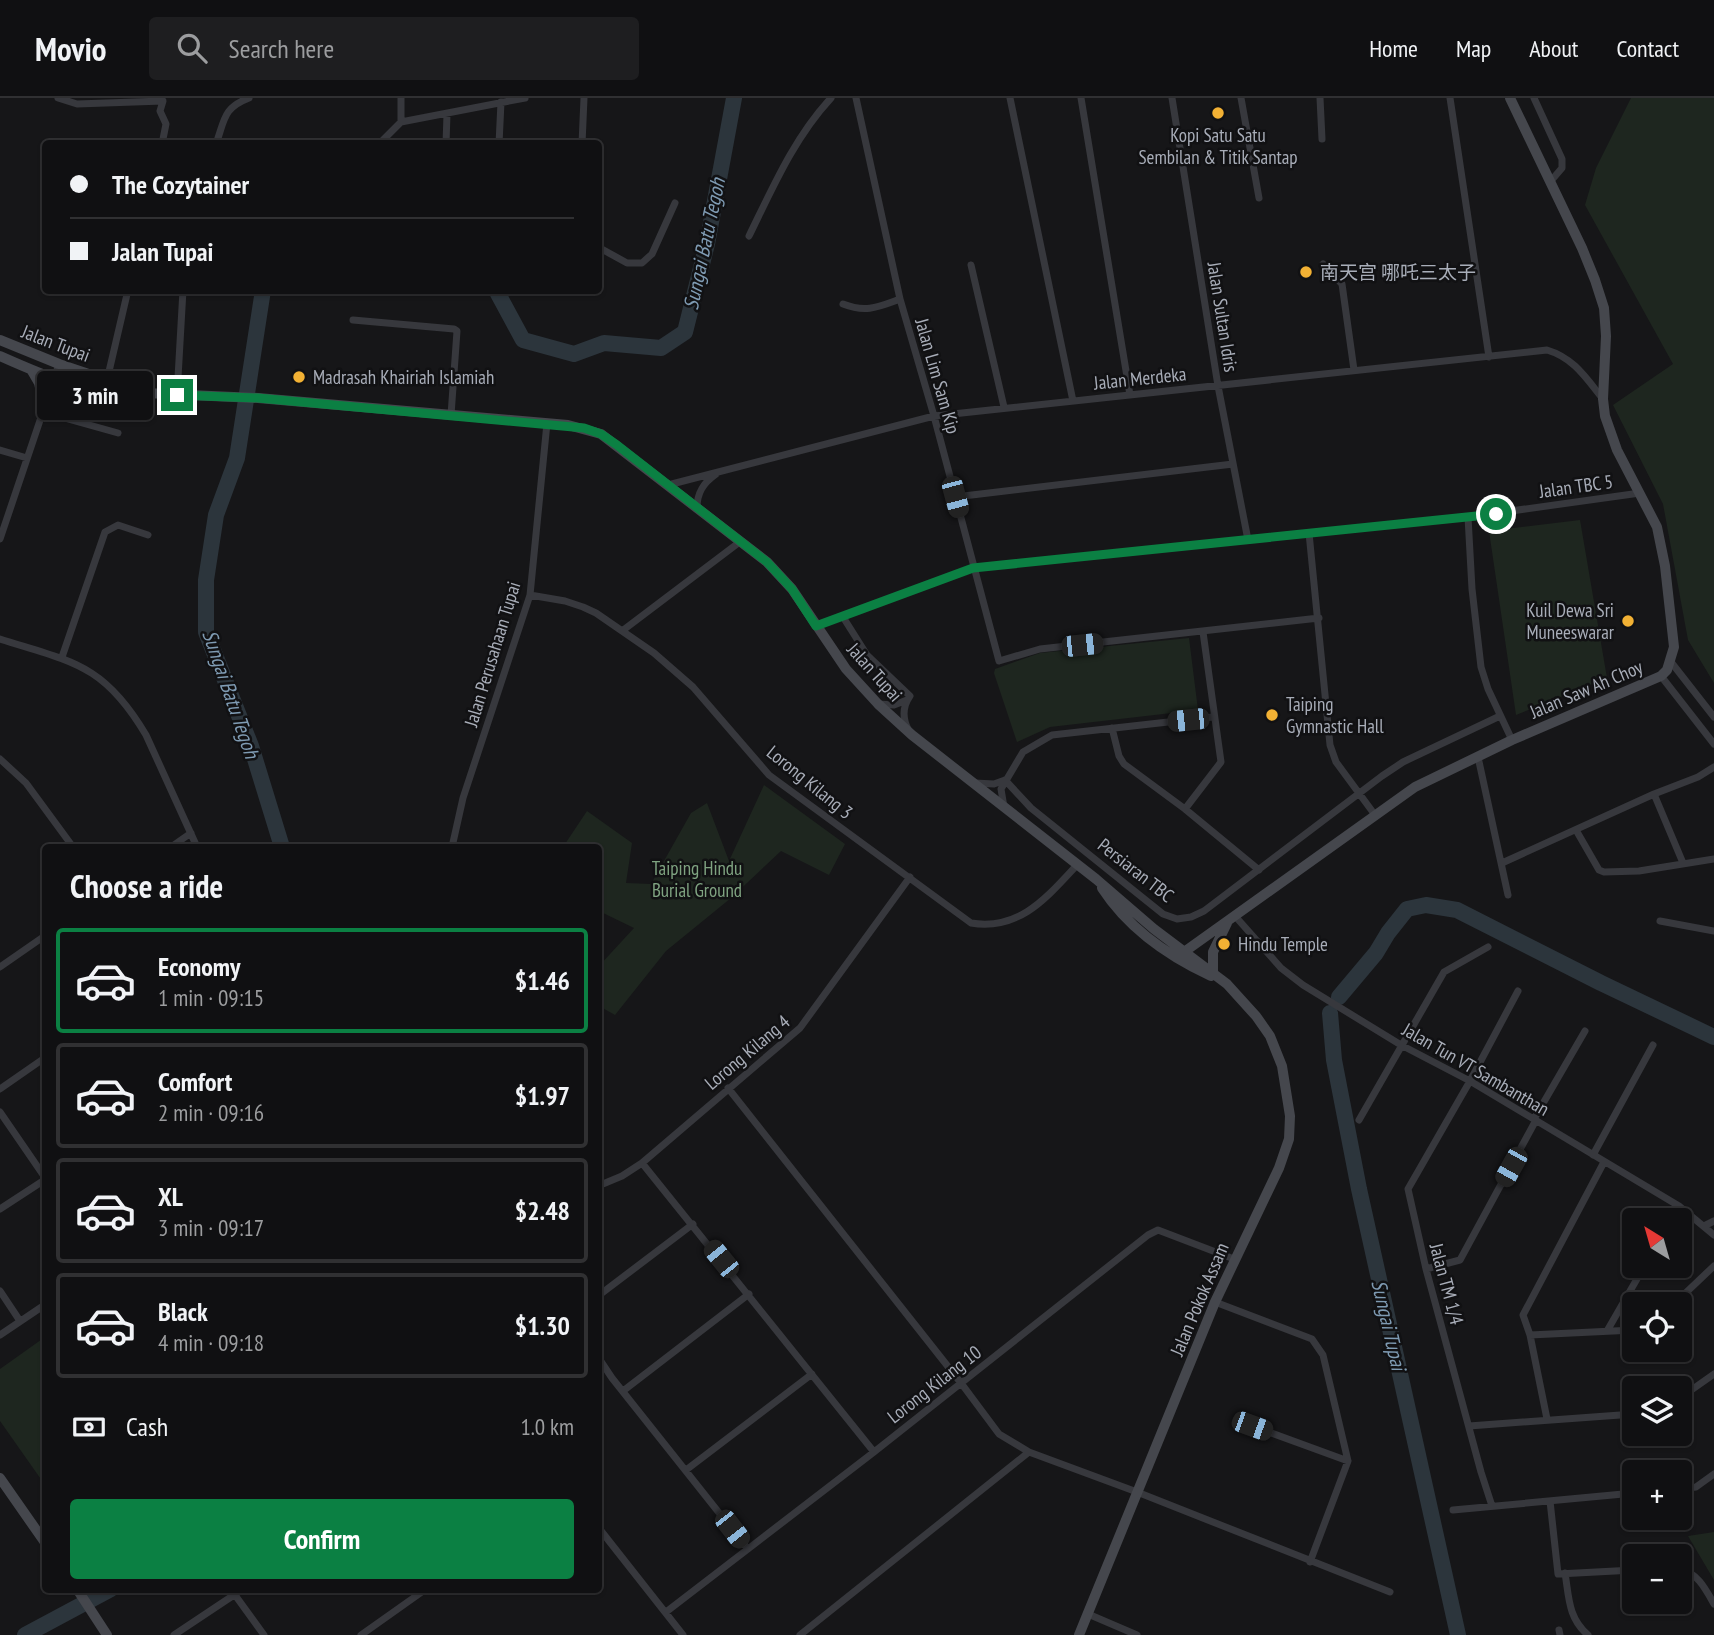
<!DOCTYPE html>
<html lang="en">
<head>
<meta charset="utf-8">
<style>
  :root { --surface:#101012; --page:#1e1e20; --text:#f1f3f6; --muted:#9c9d9f; --line:#303032; --accent:#0b8043 }
  body { margin:0; font-family:"PT Sans Narrow","Noto Sans SC",sans-serif; background:var(--page); color:var(--text); height:100vh; display:flex; flex-direction:column; font-size:26px; white-space:nowrap }
  * { box-sizing:border-box; margin:0 }
  p { font-size:23px; color:var(--muted) }
  .icon { flex:none; width:38px; height:38px; fill:none; stroke:currentColor; stroke-width:2; stroke-linecap:round; stroke-linejoin:round }
  .map { position:relative; flex:1; overflow:hidden }
  .panel { position:absolute; left:42px; top:746px; width:560px; height:749px; display:flex; flex-direction:column; background:var(--surface); border-radius:7px; box-shadow:0 2px 5px #0004,0 0 0 2px var(--line) }
  .panel>* { flex:none }
  .hud { position:absolute; left:42px; top:42px; width:560px; height:154px; border-radius:7px; box-shadow:0 2px 5px #0004,0 0 0 2px var(--line); display:grid; align-content:center; height:154px; padding:0 28px; background:var(--surface) }
  .needle { width:46px; rotate:323deg }
  .tools { position:absolute; left:1622px; top:1110px; display:grid; gap:14px }
  .tools a { display:grid; place-items:center; width:70px; height:70px; border-radius:7px; background:var(--surface); box-shadow:0 2px 5px #0004,0 0 0 2px var(--line); font-size:35px }
  .end { position:absolute; width:32px; height:32px; margin:-16px; border:9px solid #0b8043; background:#fff; box-shadow:0 0 0 4px #fff }
  .from { border-radius:50% }
  .bubble { position:absolute; height:49px; border-radius:7px; background:var(--surface); box-shadow:0 2px 5px #0004,0 0 0 2px var(--line); font-size:23px; font-weight:700; line-height:49px; text-align:center }
  .car { position:absolute; width:21px; height:42px; margin:-21px -10px; border-radius:9px; box-shadow:0 0 5px 2px #0007; background:linear-gradient(#222 24%,#8ab4d8 0 40%,#222 0 76%,#8ab4d8 0 86%,#222 0) }
  .hud b { display:flex; align-items:center; gap:24px; height:66px; font-size:26px }
  .hud b+b { border-top:2px solid var(--line) }
  .hud i { width:18px; height:18px; background:var(--text) }
  ul { padding:0; list-style:none }
  li { display:flex; align-items:center; gap:21px; height:105px; margin:0 14px 10px; padding:0 14px; border:4px solid var(--line); border-radius:7px }
  li div { flex:1 }
  li b { display:block; font-size:26px }
  li em { font-style:normal; font-weight:700 }
  li.active { border-color:var(--accent) }
  li>.icon { width:63px; height:63px; stroke-width:1.5 }
  h2 { padding:0 28px; font-size:32px; line-height:84px }
  .pay { display:flex; align-items:center; gap:18px; height:77px; padding:0 28px; font-size:26px }
  .pay p { margin-inline-start:auto }
  .cta { display:flex; gap:14px; margin-top:auto; padding:14px 28px }
  .cta a { flex:1; height:80px; border-radius:7px; background:var(--accent); color:#fff; font-size:28px; font-weight:700; line-height:80px; text-align:center }
  header { display:flex; align-items:center; gap:42px; box-sizing:border-box; height:98px; padding:0 35px; background:var(--surface); border-bottom:2px solid var(--line) }
  header strong { font-size:33px }
  nav { display:flex; gap:38px; margin-inline-start:auto; font-size:24px }
  .search { width:490px; height:63px; background:var(--page); display:flex; align-items:center; gap:18px; box-sizing:border-box; padding:0 24px; border-radius:7px; color:var(--muted); font-size:26px }
  .map>svg:first-child { display:block }
  .green { fill:#1e261f }
  .lines { fill:none; stroke-linecap:round; stroke-linejoin:round }
  .river { stroke:#2c353c; stroke-width:16 }
  .street { stroke:#37383d; stroke-width:7 }
  .secondary { stroke:#45474d; stroke-width:10 }
  .route { stroke:#0b8043; stroke-width:9 }
  .poi-dot { fill:#f2b134; stroke:#111113; stroke-width:2.5 }
  .labels { text-anchor:middle; dominant-baseline:central; stroke-width:5; stroke-linejoin:round; paint-order:stroke }
  .poi-label { font-size:19px; fill:#a8adb8; stroke:#111113; text-anchor:start }
  .street-label { font-size:19px; fill:#a8adb8; stroke:#111113 }
  .park-label { font-size:19px; fill:#7fa381; stroke:#111113 }
  .water-label { font-size:21px; font-style:italic; fill:#7f9bb3; stroke:#111113 }
</style>
</head>
<body>
<header>
<strong>Movio</strong>
<div class="search"><svg class="icon" aria-label="search" viewBox="0 0 24 24"><circle cx="10" cy="10" r="6"/><path d="M15 15l6 6"/></svg>Search here</div>
<nav><a>Home</a><a>Map</a><a>About</a><a>Contact</a></nav>
</header>
<div class="map">
<svg width="1714" height="1537" viewBox="0 0 1714 1537">
  <rect width="100%" height="100%" fill="#161618"/>
  <!-- green -->
  <path class="green" d="M1631,0H1714V585L1688,542L1663,406L1613,307L1673,266L1585,107L1596,70Z
    M1580,422L1607,580L1516,617L1489,433Z
    M1189,540L1198,612L1050,629L1017,644L994,575L995,571L1040,555Z
    M764,687L845,746L829,777L781,753L731,800L666,853L615,917L599,908V868L634,830L599,813L598,749H563L587,713L632,745L626,785L651,786L691,715L707,705L729,763Z
    M45,1239V1387L0,1323V1271Z
    M1714,1434V1482L1688,1438Z"/>
  <g class="lines">
    <!-- river -->
    <path class="river" d="M263,192L237,360L216,417L206,482V534L251,648L282,749
      M496,192L523,242L574,256L604,245L661,250L685,234L707,146L734,0
      M1339,899L1376,855L1388,835L1407,811L1426,807L1457,812L1601,885L1714,939
      M1330,915L1334,962L1359,1091L1458,1537
      M25,1537L111,1491"/>
    <!-- street -->
    <path class="street" d="M58,0L77,6L163,3L160,13L166,26L162,46
      M401,0V24
      M856,0L900,201L934,318L999,563L1040,551L1319,520
      M1010,0L1073,303
      M1081,0L1130,297
      M1172,0L1218,288L1248,442
      M1241,0L1259,100
      M1320,0L1322,41
      M1450,0L1489,259
      M1534,0L1562,61V70L1550,84
      M216,46C225,21 223,10 249,0
      M379,46L401,24L525,0
      M446,46L447,16
      M499,46L501,4
      M582,46L584,0
      M749,138C773,89 794,40 831,0
      M598,149L627,165H642L652,156L675,105
      M1323,166L1342,186L1354,272
      M971,167L1004,309
      M843,206C866,215 878,209 900,201
      M353,222L454,231L457,233L451,317
      M107,282L128,192
      M177,297L183,192
      M43,314L118,335
      M0,352L27,360
      M668,387L934,318L1547,252C1574,260 1586,280 1603,301
      M955,399L1233,366
      M697,410C697,395 703,385 716,376
      M1468,419L1472,491L1481,569L1488,591L1512,642
      M1309,435L1330,647L1336,664L1375,717
      M0,441L59,266
      M530,497L565,503L583,509L596,515L654,555L693,589L769,677L971,825C1020,833 1047,799 1077,767
      M843,519L867,557L910,598C903,608 902,619 908,631
      M816,528L973,470L1468,419L1640,395
      M622,533L741,443
      M0,541C73,564 104,566 146,637L197,749
      M62,559L105,434L118,427L148,437
      M1671,564L1714,619
      M1661,578L1714,646
      M878,606L894,607L907,602
      M1112,630L1119,658L1124,666L1185,711L1259,772
      M1478,659L1508,797
      M0,661L26,685L73,749
      M1005,682L1031,710L1163,816L1177,821L1191,819L1204,813L1382,678L1403,664L1500,618
      M975,685L994,686L1005,682
      M1654,696L1683,765
      M1004,709L1001,691L1023,654L1052,637L1213,619
      M1185,711L1221,664L1203,534
      M1576,732L1599,772L1604,774L1639,773L1714,761
      M171,749L191,735
      M452,749L463,700L530,497L547,325
      M1502,765L1654,696L1698,679L1714,669
      M1235,818L1281,870L1303,887L1401,947L1470,983L1679,1108L1714,1137
      M1660,823L1714,833
      M0,869L46,837
      M728,990L961,1285L999,1336L1029,1354L1137,1394L1390,1494
      M0,991L46,959
      M0,1014L46,1081
      M1534,1021L1585,933
      M1359,1022L1444,874L1488,849
      M1593,1057L1653,947
      M642,1065L874,1354
      M598,1088L622,1078L642,1065L800,930L910,779
      M0,1111L46,1081
      M1672,1122L1679,1108
      M1704,1128L1714,1123
      M1426,1171L1460,1162L1536,1022
      M0,1193L20,1223
      M598,1198L693,1126
      M1215,1204L1312,1241L1323,1257L1348,1363L1310,1464
      M1674,1206L1714,1168
      M1607,1233L1645,1167
      M0,1237L46,1206
      M1530,1237L1634,1232
      M598,1259L612,1280L747,1450
      M623,1293L749,1196
      M1680,1300L1714,1276
      M1547,1321L1530,1237L1523,1217L1604,1064
      M1252,1328L1348,1363
      M1469,1328L1634,1316
      M686,1372L812,1276
      M1680,1391L1696,1389L1714,1376
      M1550,1403L1558,1476L1634,1472
      M1492,1408L1481,1374L1426,1171L1408,1091L1470,983L1518,893
      M1453,1412L1634,1395
      M598,1429L683,1537
      M1680,1470C1698,1476 1705,1490 1714,1506
      M1565,1475C1569,1499 1568,1520 1588,1537
      M235,1497L264,1537
      M666,1514L874,1354L1148,1137L1158,1132L1234,1161
      M1088,1516L1137,1537
      M1559,1532L1560,1537
      M174,1537L243,1491
      M361,1537L426,1491
      M800,1537L1029,1354"/>
    <!-- secondary -->
    <path class="secondary" d="M0,242L59,266L145,295L258,300L568,327L601,336L767,464L792,491L846,571L878,606L912,637L1096,781L1154,831L1227,886L1256,918L1270,938L1282,968L1290,1018L1289,1041L1279,1070L1215,1204L1079,1537
      M0,258C45,278 87,297 137,295
      M32,273L39,285L44,308L72,287
      M1102,790C1128,830 1168,858 1211,878
      M1184,854L1415,689L1512,642L1661,578L1667,572L1674,549L1665,468L1657,429L1617,352L1605,318L1603,301L1606,238L1604,210L1595,182L1582,150L1510,0
      M1213,874V854L1227,825
      M0,1380L46,1446
      M77,1491L107,1537"/>
  </g>
  <g class="lines">
    <!-- route -->
    <path class="route" d="M177,297L258,300L584,330L601,336L617,347L767,464L792,491L816,528L973,470L1496,416"/>
  </g>
  <!-- markers -->
  <g class="poi-dot">
    <circle cx="1218" cy="15" r="7"/>
    <circle cx="1306" cy="174" r="7"/>
    <circle cx="299" cy="279" r="7"/>
    <circle cx="1628" cy="523" r="7"/>
    <circle cx="1272" cy="617" r="7"/>
    <circle cx="1224" cy="846" r="7"/>
  </g>
  <g class="labels">
    <!-- poi labels -->
    <g class="poi-label">
      <text x="1218" y="37" text-anchor="middle">Kopi Satu Satu<tspan x="1218" dy="22">Sembilan &amp; Titik Santap</tspan></text>
      <text x="1320" y="174">南天宫 哪吒三太子</text>
      <text x="313" y="279">Madrasah Khairiah Islamiah</text>
      <text x="1614" y="512" text-anchor="end">Kuil Dewa Sri<tspan x="1614" dy="22">Muneeswarar</tspan></text>
      <text x="1286" y="606">Taiping<tspan x="1286" dy="22">Gymnastic Hall</tspan></text>
      <text x="1238" y="846">Hindu Temple</text>
    </g>
    <!-- street labels -->
    <g class="street-label">
      <text transform="translate(1223 219) rotate(81)">Jalan Sultan Idris</text>
      <text transform="translate(56 245) rotate(21)">Jalan Tupai</text>
      <text transform="translate(938 278) rotate(74)">Jalan Lim Sam Kip</text>
      <text transform="translate(1140 280) rotate(-6)">Jalan Merdeka</text>
      <text transform="translate(1576 388) rotate(-8)">Jalan TBC 5</text>
      <text transform="translate(492 556) rotate(-73)">Jalan Perusahaan Tupai</text>
      <text transform="translate(875 574) rotate(48)">Jalan Tupai</text>
      <text transform="translate(1586 591) rotate(-23)">Jalan Saw Ah Choy</text>
      <text transform="translate(810 684) rotate(39)">Lorong Kilang 3</text>
      <text transform="translate(1136 772) rotate(38)">Persiaran TBC</text>
      <text transform="translate(747 954) rotate(-40)">Lorong Kilang 4</text>
      <text transform="translate(1476 971) rotate(30)">Jalan Tun VT Sambanthan</text>
      <text transform="translate(1447 1186) rotate(75)">Jalan TM 1/4</text>
      <text transform="translate(1199 1201) rotate(-67)">Jalan Pokok Assam</text>
      <text transform="translate(934 1286) rotate(-38)">Lorong Kilang 10</text>
    </g>
    <!-- park labels -->
    <g class="park-label">
      <text x="697" y="770">Taiping Hindu<tspan x="697" dy="22">Burial Ground</tspan></text>
    </g>
    <!-- water labels -->
    <g class="water-label">
      <text transform="translate(704 146) rotate(-78)">Sungai Batu Tegoh</text>
      <text transform="translate(231 596) rotate(71)">Sungai Batu Tegoh</text>
      <text transform="translate(1389 1227) rotate(77)">Sungai Tupai</text>
    </g>
  </g>
</svg>
<div class="tools">
<a><svg class="needle" viewBox="-14 -14 28 28"><path d="M0-13l5 13h-10z" fill="#e53935"/><path d="M0 13l5-13h-10z" fill="#9c9d9f"/></svg></a>
<a><svg class="icon" aria-label="locate" viewBox="0 0 24 24"><circle cx="12" cy="12" r="6"/><path d="M12 2v4M12 18v4M2 12h4M18 12h4"/></svg></a>
<a><svg class="icon" aria-label="layers" viewBox="0 0 24 24"><path d="M12 4l9 5-9 5-9-5zM3 14l9 5 9-5"/></svg></a>
<a>+</a>
<a>−</a>
</div>
<i class="end from" style="left:1496px;top:416px"></i>
<i class="end" style="left:177px;top:297px"></i>
<div class="bubble" style="left:37px;top:273px;width:116px">3 min</div>
<i class="car" style="left:955px;top:399px;rotate:165deg"></i>
<i class="car" style="left:1082px;top:547px;rotate:84deg"></i>
<i class="car" style="left:1188px;top:622px;rotate:264deg"></i>
<i class="car" style="left:1511px;top:1069px;rotate:209deg"></i>
<i class="car" style="left:721px;top:1161px;rotate:321deg"></i>
<i class="car" style="left:1252px;top:1328px;rotate:110deg"></i>
<i class="car" style="left:732px;top:1431px;rotate:142deg"></i>
<div class="hud">
<b><i class="from"></i>The Cozytainer</b>
<b><i></i>Jalan Tupai</b>
</div>
<section class="panel">
<h2>Choose a ride</h2>
<ul>
<li class="active"><svg class="icon" aria-label="car" viewBox="0 0 24 24"><path d="M5 17H2v-5l4-1 3-4h7l3 4 3 1v5h-3M9 17h6M6 11h13"/><circle cx="7" cy="17" r="2"/><circle cx="17" cy="17" r="2"/></svg><div><b>Economy</b><p>1 min · 09:15</p></div><em>$1.46</em></li>
<li><svg class="icon" aria-label="car" viewBox="0 0 24 24"><path d="M5 17H2v-5l4-1 3-4h7l3 4 3 1v5h-3M9 17h6M6 11h13"/><circle cx="7" cy="17" r="2"/><circle cx="17" cy="17" r="2"/></svg><div><b>Comfort</b><p>2 min · 09:16</p></div><em>$1.97</em></li>
<li><svg class="icon" aria-label="car" viewBox="0 0 24 24"><path d="M5 17H2v-5l4-1 3-4h7l3 4 3 1v5h-3M9 17h6M6 11h13"/><circle cx="7" cy="17" r="2"/><circle cx="17" cy="17" r="2"/></svg><div><b>XL</b><p>3 min · 09:17</p></div><em>$2.48</em></li>
<li><svg class="icon" aria-label="car" viewBox="0 0 24 24"><path d="M5 17H2v-5l4-1 3-4h7l3 4 3 1v5h-3M9 17h6M6 11h13"/><circle cx="7" cy="17" r="2"/><circle cx="17" cy="17" r="2"/></svg><div><b>Black</b><p>4 min · 09:18</p></div><em>$1.30</em></li>
</ul>
<div class="pay"><svg class="icon" aria-label="cash" viewBox="0 0 24 24"><path d="M3 7h18v10H3z"/><circle cx="12" cy="12" r="2"/></svg>Cash<p>1.0 km</p></div>
<div class="cta"><a>Confirm</a></div>
</section>
</div>
</body>
</html>
